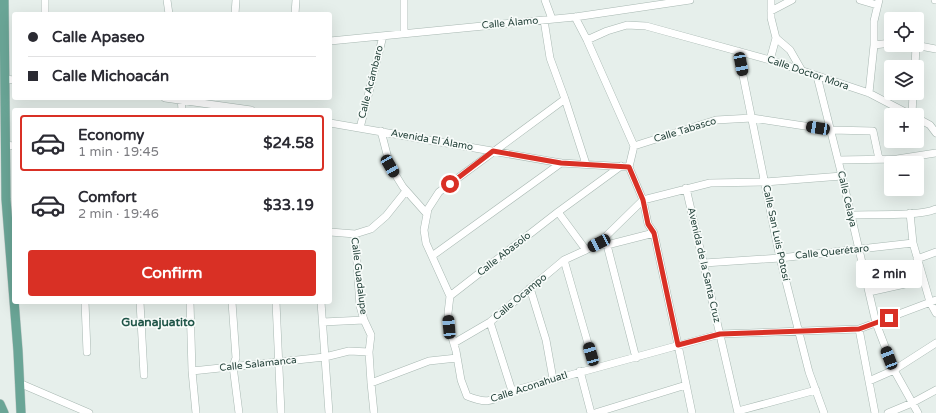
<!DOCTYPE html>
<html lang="en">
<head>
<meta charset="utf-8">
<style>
  :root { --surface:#fff; --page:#f2f2f3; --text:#2b2b33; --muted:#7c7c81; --line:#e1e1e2; --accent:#d93025 }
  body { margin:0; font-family:"Varela Round",sans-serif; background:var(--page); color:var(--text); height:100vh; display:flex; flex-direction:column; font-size:15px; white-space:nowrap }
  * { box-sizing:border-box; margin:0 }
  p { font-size:13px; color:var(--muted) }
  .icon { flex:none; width:22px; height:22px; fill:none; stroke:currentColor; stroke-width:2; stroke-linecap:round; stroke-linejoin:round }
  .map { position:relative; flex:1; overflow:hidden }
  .drawer { position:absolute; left:12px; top:108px; width:320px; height:196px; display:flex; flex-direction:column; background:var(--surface); border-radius:4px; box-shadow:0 4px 16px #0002 }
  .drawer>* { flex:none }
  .top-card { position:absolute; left:12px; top:12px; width:320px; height:88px; border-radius:4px; box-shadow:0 4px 16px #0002; display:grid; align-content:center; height:88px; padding:0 16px; background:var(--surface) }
  .controls { position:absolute; left:884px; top:12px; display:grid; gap:8px }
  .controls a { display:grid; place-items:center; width:40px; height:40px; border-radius:4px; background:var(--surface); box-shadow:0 4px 16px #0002; font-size:20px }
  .end { position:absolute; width:18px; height:18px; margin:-9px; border:5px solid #d93025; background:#fff; box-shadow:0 0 0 2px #fff }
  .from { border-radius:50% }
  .bubble { position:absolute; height:28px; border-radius:4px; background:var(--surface); box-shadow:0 4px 16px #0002; font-size:13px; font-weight:700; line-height:28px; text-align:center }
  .car { position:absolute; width:12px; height:24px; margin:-12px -6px; border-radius:5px; box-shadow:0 0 3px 1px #0007; background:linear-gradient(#222 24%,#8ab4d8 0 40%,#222 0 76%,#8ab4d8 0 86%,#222 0) }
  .top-card b { display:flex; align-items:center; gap:14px; height:38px; font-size:15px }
  .top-card b+b { border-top:1px solid var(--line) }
  .top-card i { width:10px; height:10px; background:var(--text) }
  ul { padding:7px 0 0; list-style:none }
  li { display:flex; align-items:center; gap:12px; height:56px; margin:0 8px 6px; padding:0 8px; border:2px solid transparent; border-radius:4px }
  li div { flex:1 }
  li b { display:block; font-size:15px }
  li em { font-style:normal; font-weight:700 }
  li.on { border-color:var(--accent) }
  li>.icon { width:36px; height:36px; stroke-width:1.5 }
  .primary-button { display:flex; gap:8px; margin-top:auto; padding:8px 16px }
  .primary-button a { flex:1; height:46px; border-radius:4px; background:var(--accent); color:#fff; font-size:16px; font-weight:700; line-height:46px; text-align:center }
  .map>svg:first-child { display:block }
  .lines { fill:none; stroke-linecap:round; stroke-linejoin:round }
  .minor-casing { stroke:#a8b8b2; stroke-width:8 }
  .major-casing { stroke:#c2cac8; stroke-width:10 }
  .minor { stroke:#fff; stroke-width:7 }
  .major { stroke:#6aa596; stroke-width:9 }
  .route { stroke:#d93025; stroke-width:5 }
  .labels { text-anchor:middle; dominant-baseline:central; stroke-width:3.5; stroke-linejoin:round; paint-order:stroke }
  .street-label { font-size:10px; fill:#24423a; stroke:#f7fbf9 }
  .quarter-label { font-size:12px; font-weight:bold; fill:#1f5548; stroke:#f7fbf9 }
</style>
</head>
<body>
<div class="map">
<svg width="936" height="413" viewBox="0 0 936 413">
  <rect width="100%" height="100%" fill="#e6efeb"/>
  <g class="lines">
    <defs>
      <path id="minor" d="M45,0V14
        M167,0L169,14
        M545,0L552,19
        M860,0L877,5
        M935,0H936
        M771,11L792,0
        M235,14L236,0
        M295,14L296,0
        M575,17L587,40L634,146L629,167L643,200L648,224L654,233L678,345L692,413
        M544,20L550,58L565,99L586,164
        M404,33V0
        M776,38L790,50L802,71
        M587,40L607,31L627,25L646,26L770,60L869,93L911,115
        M330,41L575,17L690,0
        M874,45L891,43
        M915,45L936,49
        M738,51L780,258L809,372L824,413
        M770,60L776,38L771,18V0
        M915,67L916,45
        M817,76L842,176L876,323L894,370L918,413
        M5,79L14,80
        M869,93L874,45V21L879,0
        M165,98L251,110
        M181,98L182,110
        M565,99L439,192L428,209L424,230L426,243L450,296L448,313L449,327L456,351L461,380L467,396C489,405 492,400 512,391L720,334L859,329L936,300
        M912,115L913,93
        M917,118L930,125L936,133
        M330,123L561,163L629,167
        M360,128L383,36
        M381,131L390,166L403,187L427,214
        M5,145L14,146
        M634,146L716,120L752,118L831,130L873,131L879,159
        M838,160L897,159L936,153
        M686,188L738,413
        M558,212L586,250L599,243L607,245L654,233
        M910,213L913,243L930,302L936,313
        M851,215C872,214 918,217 936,209
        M330,232L355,234L360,306L364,320L371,335L369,352L371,383L374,413
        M355,234L371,229L386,216L406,191
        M599,243L643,200L710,183L765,182L842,176
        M607,245L636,358
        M432,256L561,163
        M917,259L936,252
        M564,260L595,368
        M704,263L780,258L913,243
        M530,288L546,340L553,379
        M869,292L923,280
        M450,296L558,212L621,166
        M85,302L87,352
        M140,302L144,375
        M190,302L192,371L196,413
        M232,302L236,358L233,366L239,413
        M276,302L281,413
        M321,302L329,413
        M323,322L364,320
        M490,322L512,391
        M859,329L875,413
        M454,343L490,322L564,260L586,250
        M192,371L325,357L349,351L369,352
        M580,371L591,413
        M869,381L894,370L936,343
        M19,383L89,413
        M371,383L429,361L457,358
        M738,411L816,390
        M595,413L686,385
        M888,413L912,403L936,390"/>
      <path id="major" d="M4,0L6,199L18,351L21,413
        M0,404L4,413"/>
    </defs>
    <!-- minor casing -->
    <use href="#minor" class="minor-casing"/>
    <!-- major casing -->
    <use href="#major" class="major-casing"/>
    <!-- minor -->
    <use href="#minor" class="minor"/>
    <!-- major -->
    <use href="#major" class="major"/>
  </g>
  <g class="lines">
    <!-- route -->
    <path class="route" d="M450,184L493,151L561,163L629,167L643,200L648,224L654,233L678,345L720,334L859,329L889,318"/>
  </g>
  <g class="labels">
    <!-- street labels -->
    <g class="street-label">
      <text transform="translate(510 23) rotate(-5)">Calle Álamo</text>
      <text transform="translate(808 73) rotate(19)">Calle Doctor Mora</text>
      <text transform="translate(371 82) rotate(-76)">Calle Acámbaro</text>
      <text transform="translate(685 130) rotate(-17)">Calle Tabasco</text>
      <text transform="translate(432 140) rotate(10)">Avenida El Álamo</text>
      <text transform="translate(847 199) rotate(77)">Calle Celaya</text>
      <text transform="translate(776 233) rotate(78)">Calle San Luis Potosí</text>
      <text transform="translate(832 252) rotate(-6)">Calle Querétaro</text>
      <text transform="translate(504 254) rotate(-38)">Calle Abasolo</text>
      <text transform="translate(704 265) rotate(77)">Avenida de la Santa Cruz</text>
      <text transform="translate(359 276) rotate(83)">Calle Guadalupe</text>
      <text transform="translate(520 297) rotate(-40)">Calle Ocampo</text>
      <text transform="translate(258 364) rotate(-6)">Calle Salamanca</text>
      <text transform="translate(529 387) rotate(-18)">Calle Aconahuatl</text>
    </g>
    <!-- quarter labels -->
    <g class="quarter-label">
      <text x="158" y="322">Guanajuatito</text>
    </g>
  </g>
</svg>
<div class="controls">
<a><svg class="icon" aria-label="locate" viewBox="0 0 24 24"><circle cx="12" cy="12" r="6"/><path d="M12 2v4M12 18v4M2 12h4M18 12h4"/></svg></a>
<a><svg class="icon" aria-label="layers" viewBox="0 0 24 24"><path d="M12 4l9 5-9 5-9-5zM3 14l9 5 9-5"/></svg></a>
<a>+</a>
<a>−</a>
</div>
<i class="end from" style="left:450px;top:184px"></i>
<i class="end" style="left:889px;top:318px"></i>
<div class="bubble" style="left:856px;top:260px;width:66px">2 min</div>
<i class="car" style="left:741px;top:64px;rotate:169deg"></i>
<i class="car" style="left:818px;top:128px;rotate:279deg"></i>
<i class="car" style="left:390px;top:166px;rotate:150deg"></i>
<i class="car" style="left:599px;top:243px;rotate:243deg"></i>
<i class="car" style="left:449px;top:327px;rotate:355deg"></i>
<i class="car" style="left:591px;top:354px;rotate:344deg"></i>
<i class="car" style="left:889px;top:358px;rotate:339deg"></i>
<div class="top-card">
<b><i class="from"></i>Calle Apaseo</b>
<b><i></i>Calle Michoacán</b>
</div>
<section class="drawer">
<ul>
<li class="on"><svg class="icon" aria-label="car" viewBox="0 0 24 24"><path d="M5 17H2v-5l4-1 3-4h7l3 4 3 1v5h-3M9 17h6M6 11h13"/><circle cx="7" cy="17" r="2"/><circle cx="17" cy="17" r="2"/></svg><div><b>Economy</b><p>1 min · 19:45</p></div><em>$24.58</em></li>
<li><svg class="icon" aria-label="car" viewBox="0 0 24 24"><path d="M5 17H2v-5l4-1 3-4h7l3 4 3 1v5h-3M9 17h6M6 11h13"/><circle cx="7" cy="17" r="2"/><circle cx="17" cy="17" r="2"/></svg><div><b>Comfort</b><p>2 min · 19:46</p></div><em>$33.19</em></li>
</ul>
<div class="primary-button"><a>Confirm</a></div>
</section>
</div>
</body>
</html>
